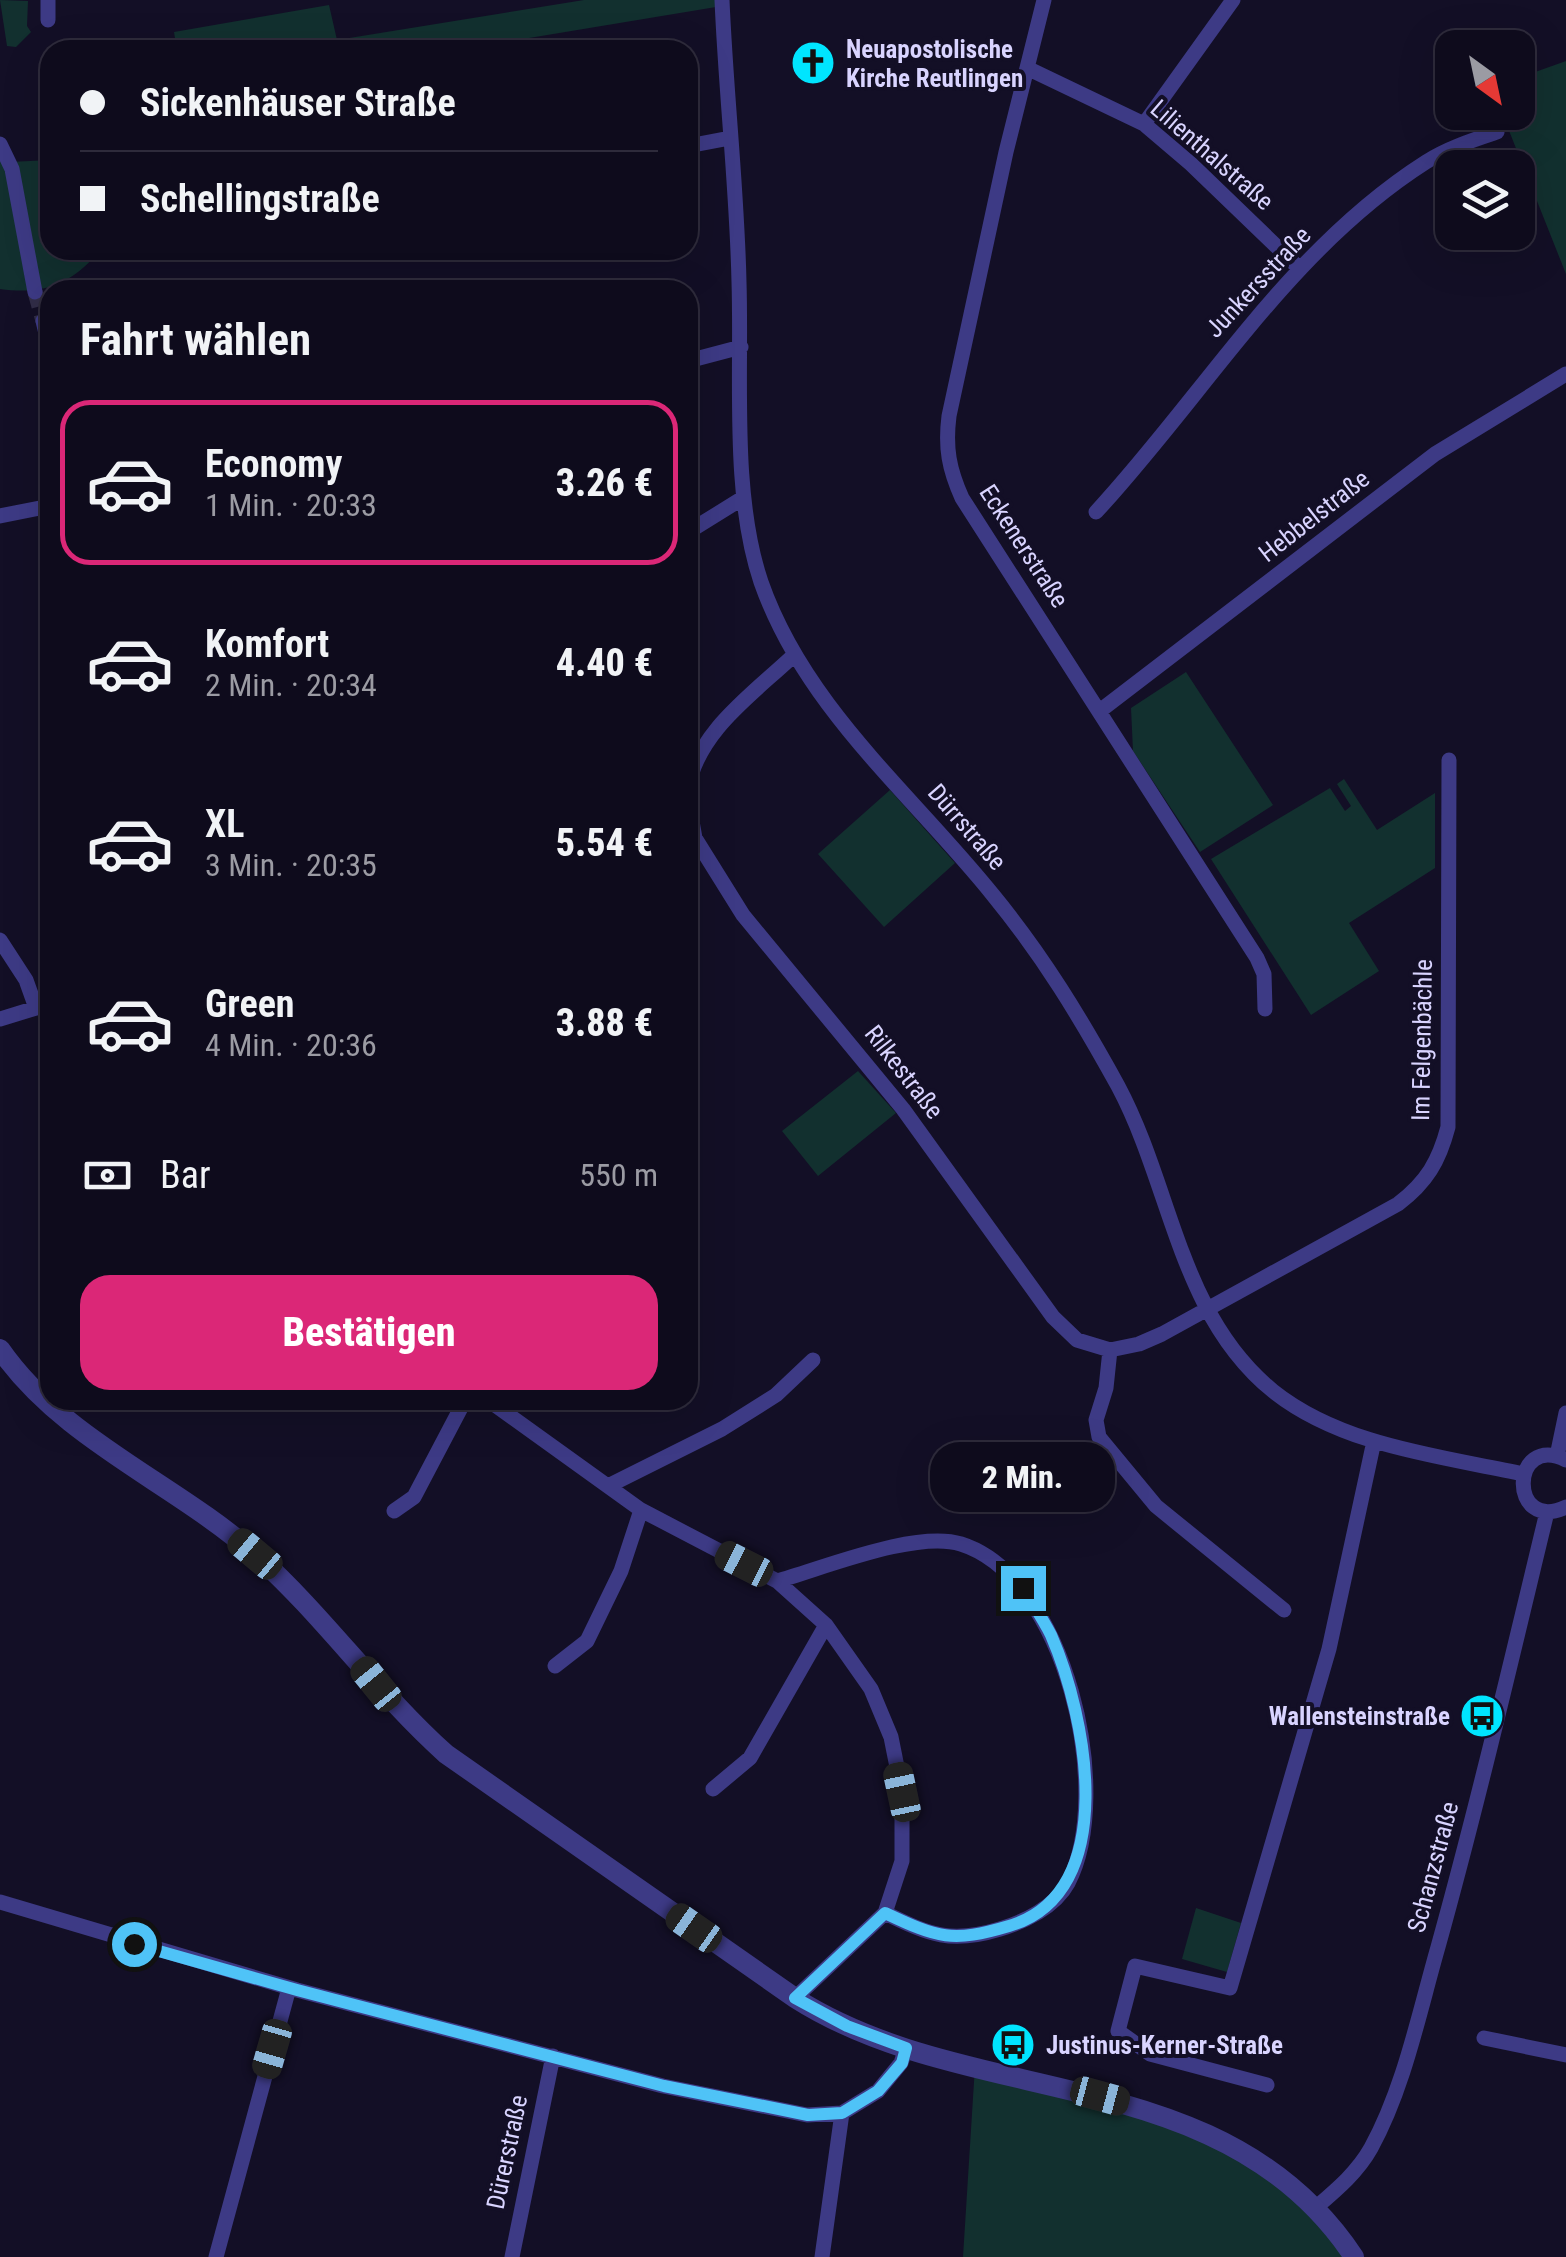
<!DOCTYPE html>
<html lang="de">
<head>
<meta charset="utf-8">
<style>
  :root { --surface:#0e0b1c; --page:#171425; --text:#f1f3f6; --muted:#9b9ba3; --line:#2e2b3b; --accent:#db2777 }
  body { margin:0; font-family:"Roboto Condensed",sans-serif; background:var(--page); color:var(--text); height:100vh; display:flex; flex-direction:column; font-size:38px; white-space:nowrap }
  * { box-sizing:border-box; margin:0 }
  p { font-size:32px; color:var(--muted) }
  .icon { flex:none; width:55px; height:55px; fill:none; stroke:currentColor; stroke-width:2; stroke-linecap:round; stroke-linejoin:round }
  .map { position:relative; flex:1; overflow:hidden }
  .side { position:absolute; left:40px; top:280px; width:658px; height:1130px; display:flex; flex-direction:column; background:var(--surface); border-radius:30px; box-shadow:0 10px 40px #0002,0 0 0 2px var(--line) }
  .side>* { flex:none }
  .top-card { position:absolute; left:40px; top:40px; width:658px; height:220px; border-radius:30px; box-shadow:0 10px 40px #0002,0 0 0 2px var(--line); display:grid; align-content:center; height:220px; padding:0 40px; background:var(--surface) }
  .needle { width:65px; rotate:147deg }
  .tools { position:absolute; left:1435px; top:30px; display:grid; gap:20px }
  .tools a { display:grid; place-items:center; width:100px; height:100px; border-radius:20px; background:var(--surface); box-shadow:0 10px 40px #0002,0 0 0 2px var(--line); font-size:50px }
  .end { position:absolute; width:45px; height:45px; margin:-22px; border:12px solid #4fc3f7; background:#111; box-shadow:0 0 0 5px #111 }
  .from { border-radius:50% }
  .bubble { position:absolute; height:70px; border-radius:30px; background:var(--surface); box-shadow:0 10px 40px #0002,0 0 0 2px var(--line); font-size:32px; font-weight:800; line-height:70px; text-align:center }
  .car { position:absolute; width:30px; height:60px; margin:-30px -15px; border-radius:12px; box-shadow:0 0 8px 2px #0007; background:linear-gradient(#222 24%,#8ab4d8 0 40%,#222 0 76%,#8ab4d8 0 86%,#222 0) }
  .top-card b { display:flex; align-items:center; gap:35px; height:95px; font-size:38px }
  .top-card b+b { border-top:2px solid var(--line) }
  .top-card i { width:25px; height:25px; background:var(--text) }
  ul { padding:0; list-style:none }
  li { display:flex; align-items:center; gap:30px; height:165px; margin:0 20px 15px; padding:0 20px; border:5px solid transparent; border-radius:30px }
  li div { flex:1 }
  li b { display:block; font-size:38px }
  li em { font-style:normal; font-weight:800 }
  li.current { border-color:var(--accent) }
  li>.icon { width:90px; height:90px; stroke-width:1.5 }
  h2 { padding:0 40px; font-size:45px; line-height:120px }
  .pay { display:flex; align-items:center; gap:25px; height:110px; padding:0 40px; font-size:38px }
  .pay p { margin-inline-start:auto }
  .cta { display:flex; gap:20px; margin-top:auto; padding:20px 40px }
  .cta a { flex:1; height:115px; border-radius:30px; background:var(--accent); color:#fff; font-size:40px; font-weight:800; line-height:115px; text-align:center }
  .map>svg:first-child { display:block }
  .green { fill:#12302f }
  .lines { fill:none; stroke-linecap:round; stroke-linejoin:round }
  .minor-tunnel { stroke:#312d47; stroke-width:15; stroke-dasharray:15 8; stroke-linecap:butt }
  .minor { stroke:#3d3a85; stroke-width:15 }
  .tertiary { stroke:#3d3a85; stroke-width:20 }
  .route { stroke:#4fc3f7; stroke-width:12 }
  .labels { text-anchor:middle; dominant-baseline:central; stroke-width:8; stroke-linejoin:round; paint-order:stroke }
  .poi-label { font-size:25px; font-weight:bold; fill:#d9d4ff; stroke:#130f26; text-anchor:start }
  .street-label { font-size:25px; fill:#d9d4ff; stroke:#130f26 }
</style>
</head>
<body>
<div class="map">
<svg width="1566" height="2257" viewBox="0 0 1566 2257">
  <rect width="100%" height="100%" fill="#130f26"/>
  <!-- green -->
  <path class="green" d="M0,0L28,1L27,26L31,32L16,47L7,46Z
    M584,0H715L716,7L457,50H177L174,32L329,5L337,40Z
    M1566,61V274L1502,113L1518,112V78Z
    M0,153L10,162L50,160V250H101C71,284 45,295 0,289Z
    M1186,672L1273,805L1200,852L1133,751L1131,708Z
    M1344,779L1377,830L1435,793V868L1349,923L1379,971L1311,1015L1211,859L1330,788L1345,811L1351,806L1337,784Z
    M890,790L955,863L884,927L818,854Z
    M858,1071L896,1113L818,1176L782,1131Z
    M1196,1908L1241,1923L1227,1972L1182,1959Z
    M975,2066L1100,2096L1256,2162L1353,2257H963Z"/>
  <g class="lines">
    <!-- minor-tunnel -->
    <path class="minor-tunnel" d="M35,292L43,321"/>
    <!-- minor -->
    <path class="minor" d="M722,0C726,95 737,188 739,282C742,376 731,493 761,582C805,708 912,794 993,895C1043,956 1080,1017 1118,1086C1172,1187 1179,1315 1273,1391C1342,1446 1440,1456 1523,1474
      M1044,0L1006,152L949,416C945,448 949,469 962,498L1257,958L1264,974L1265,1009
      M48,20V0
      M1027,68L1144,124L1191,164L1300,269
      M1144,124L1233,0
      M0,144L12,169L35,292
      M688,146L730,138
      M43,321L50,350
      M688,361L741,347
      M1096,512C1205,394 1288,250 1426,162C1448,148 1473,140 1497,132
      M0,516L50,506
      M688,532L743,498
      M1101,710L1435,454L1566,374
      M688,788C698,731 753,694 793,656
      M688,799L695,838L743,915L903,1109L1053,1317L1077,1340L1110,1350L1106,1388L1096,1420L1099,1437L1156,1506L1284,1610
      M0,940L26,980L36,1008
      M0,1019L36,1008L50,1007
      M1110,1350L1139,1344L1162,1334L1398,1204C1427,1182 1439,1161 1448,1127L1449,760
      M488,1400L641,1510L777,1581L826,1625L871,1689L891,1737L902,1792V1861L885,1913L795,1998
      M1557,1456L1566,1413
      M1566,1460C1510,1432 1508,1534 1566,1507
      M608,1486L722,1429L776,1395L813,1360
      M394,1511L414,1497L465,1400
      M777,1581C824,1568 916,1530 961,1544C1066,1577 1115,1793 1068,1883C1055,1907 1024,1922 1000,1929C951,1944 930,1935 885,1913
      M555,1666L587,1641L621,1571L641,1510
      M713,1789L750,1758L826,1625
      M0,1902L297,1990L663,2086L807,2115L842,2113L878,2091L901,2063L906,2048
      M1484,2038L1566,2055
      M1267,2085L1150,2054L1118,2031L1135,1966L1230,1988L1329,1649L1374,1441
      M1314,2209C1335,2191 1357,2173 1371,2148C1404,2088 1419,2013 1438,1947C1478,1803 1512,1657 1547,1512
      M216,2257L289,1988
      M512,2257L553,2056
      M822,2257L842,2113"/>
    <!-- tertiary -->
    <path class="tertiary" d="M0,1349C63,1440 175,1483 256,1555C324,1616 377,1692 446,1754L795,1998C972,2111 1223,2059 1354,2257"/>
  </g>
  <g class="lines">
    <!-- route -->
    <path class="route" d="M134,1944L297,1990L664,2086L808,2115L842,2113L878,2091L902,2063L906,2048L847,2026L795,1998L885,1913C938,1938 952,1943 1009,1926C1122,1893 1086,1715 1051,1635C1043,1619 1032,1603 1023,1588"/>
  </g>
  <!-- icons -->
  <defs>
    <symbol id="church-disc" viewBox="-11 -11 22 22"><circle r="9.5" fill="#00e5ff" stroke="#130f26"/><path d="M-1.2-6h2.4v3.5h3.3v2.4h-3.3V6h-2.4V-.1h-3.3v-2.4h3.3Z" fill="#111"/></symbol>
    <symbol id="bus-disc" viewBox="-11 -11 22 22"><circle r="9.5" fill="#00e5ff" stroke="#130f26"/><path d="M-5-6H5V4H4V6H2V4H-2V6H-4V4H-5ZM-3.5-4V0h7V-4ZM-3.5 1.2v1.5H-2V1.2ZM2 1.2v1.5H3.5V1.2Z" fill="#111"/></symbol>
  </defs>
  <g fill-rule="evenodd">
    <use href="#church-disc" x="788" y="38" width="50" height="50"/>
    <use href="#bus-disc" x="1457" y="1691" width="50" height="50"/>
    <use href="#bus-disc" x="988" y="2020" width="50" height="50"/>
  </g>
  <g class="labels">
    <!-- poi labels -->
    <g class="poi-label">
      <text x="846" y="49">Neuapostolische<tspan x="846" dy="29">Kirche Reutlingen</tspan></text>
      <text x="1450" y="1716" text-anchor="end">Wallensteinstraße</text>
      <text x="1046" y="2045">Justinus-Kerner-Straße</text>
    </g>
    <!-- street labels -->
    <g class="street-label">
      <text transform="translate(1212 155) rotate(41)">Lilienthalstraße</text>
      <text transform="translate(1258 282) rotate(-47)">Junkersstraße</text>
      <text transform="translate(1314 516) rotate(-38)">Hebbelstraße</text>
      <text transform="translate(1024 546) rotate(57)">Eckenerstraße</text>
      <text transform="translate(967 827) rotate(49)">Dürrstraße</text>
      <text transform="translate(1422 1040) rotate(-89)">Im Felgenbächle</text>
      <text transform="translate(904 1072) rotate(52)">Rilkestraße</text>
      <text transform="translate(1433 1867) rotate(-75)">Schanzstraße</text>
      <text transform="translate(507 2152) rotate(-78)">Dürerstraße</text>
    </g>
  </g>
</svg>
<div class="tools">
<a><svg class="needle" viewBox="-14 -14 28 28"><path d="M0-13l5 13h-10z" fill="#e53935"/><path d="M0 13l5-13h-10z" fill="#9b9ba3"/></svg></a>
<a><svg class="icon" aria-label="layers" viewBox="0 0 24 24"><path d="M12 4l9 5-9 5-9-5zM3 14l9 5 9-5"/></svg></a>
</div>
<i class="end from" style="left:134px;top:1944px"></i>
<i class="end" style="left:1023px;top:1588px"></i>
<div class="bubble" style="left:930px;top:1442px;width:185px">2 Min.</div>
<i class="car" style="left:255px;top:1554px;rotate:310deg"></i>
<i class="car" style="left:744px;top:1564px;rotate:297deg"></i>
<i class="car" style="left:376px;top:1684px;rotate:321deg"></i>
<i class="car" style="left:902px;top:1792px;rotate:348deg"></i>
<i class="car" style="left:694px;top:1928px;rotate:305deg"></i>
<i class="car" style="left:272px;top:2049px;rotate:196deg"></i>
<i class="car" style="left:1100px;top:2096px;rotate:105deg"></i>
<div class="top-card">
<b><i class="from"></i>Sickenhäuser Straße</b>
<b><i></i>Schellingstraße</b>
</div>
<section class="side">
<h2>Fahrt wählen</h2>
<ul>
<li class="current"><svg class="icon" aria-label="car" viewBox="0 0 24 24"><path d="M5 17H2v-5l4-1 3-4h7l3 4 3 1v5h-3M9 17h6M6 11h13"/><circle cx="7" cy="17" r="2"/><circle cx="17" cy="17" r="2"/></svg><div><b>Economy</b><p>1 Min. · 20:33</p></div><em>3.26 €</em></li>
<li><svg class="icon" aria-label="car" viewBox="0 0 24 24"><path d="M5 17H2v-5l4-1 3-4h7l3 4 3 1v5h-3M9 17h6M6 11h13"/><circle cx="7" cy="17" r="2"/><circle cx="17" cy="17" r="2"/></svg><div><b>Komfort</b><p>2 Min. · 20:34</p></div><em>4.40 €</em></li>
<li><svg class="icon" aria-label="car" viewBox="0 0 24 24"><path d="M5 17H2v-5l4-1 3-4h7l3 4 3 1v5h-3M9 17h6M6 11h13"/><circle cx="7" cy="17" r="2"/><circle cx="17" cy="17" r="2"/></svg><div><b>XL</b><p>3 Min. · 20:35</p></div><em>5.54 €</em></li>
<li><svg class="icon" aria-label="car" viewBox="0 0 24 24"><path d="M5 17H2v-5l4-1 3-4h7l3 4 3 1v5h-3M9 17h6M6 11h13"/><circle cx="7" cy="17" r="2"/><circle cx="17" cy="17" r="2"/></svg><div><b>Green</b><p>4 Min. · 20:36</p></div><em>3.88 €</em></li>
</ul>
<div class="pay"><svg class="icon" aria-label="cash" viewBox="0 0 24 24"><path d="M3 7h18v10H3z"/><circle cx="12" cy="12" r="2"/></svg>Bar<p>550 m</p></div>
<div class="cta"><a>Bestätigen</a></div>
</section>
</div>
</body>
</html>
